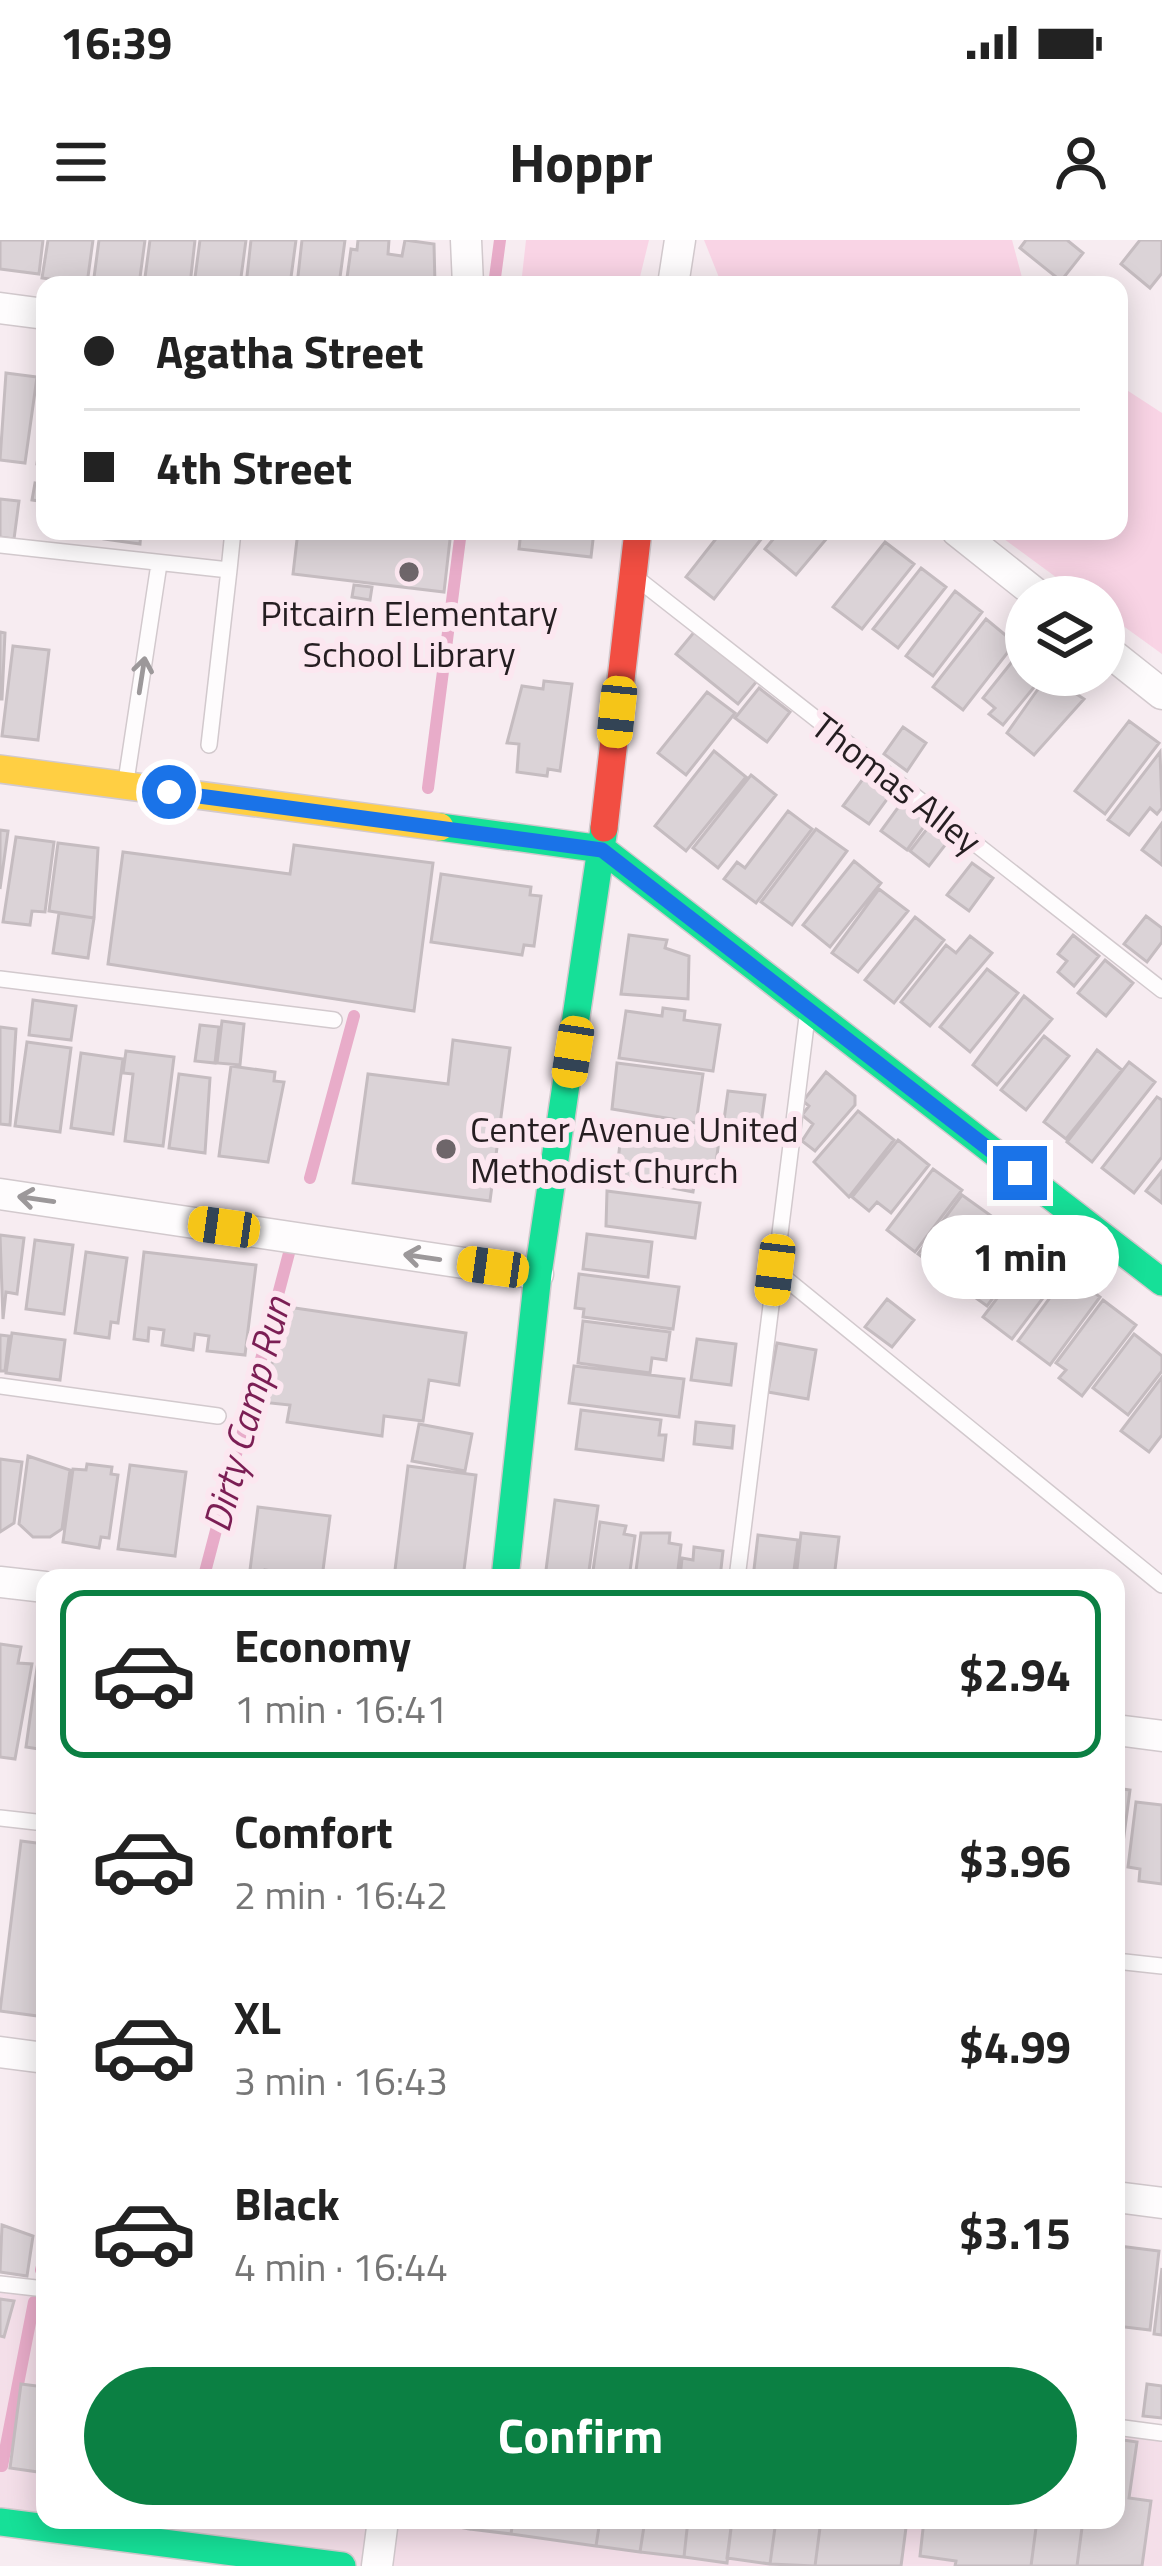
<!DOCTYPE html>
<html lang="en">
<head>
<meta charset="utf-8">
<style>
  :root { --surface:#fff; --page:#f6f6f6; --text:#222; --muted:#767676; --line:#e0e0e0; --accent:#0b8043 }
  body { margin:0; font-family:"Titillium Web",sans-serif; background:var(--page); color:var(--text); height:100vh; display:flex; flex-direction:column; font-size:45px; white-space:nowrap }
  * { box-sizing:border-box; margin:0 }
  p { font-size:39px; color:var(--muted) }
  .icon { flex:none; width:66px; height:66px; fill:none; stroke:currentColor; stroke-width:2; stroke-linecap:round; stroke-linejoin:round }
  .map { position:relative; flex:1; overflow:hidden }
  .side { position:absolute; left:36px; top:1329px; width:1089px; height:960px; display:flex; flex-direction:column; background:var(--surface); border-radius:24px; box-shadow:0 6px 30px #0003 }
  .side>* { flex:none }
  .guide { position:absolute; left:36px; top:36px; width:1092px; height:264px; border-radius:24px; box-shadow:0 6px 30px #0003; display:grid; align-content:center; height:264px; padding:0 48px; background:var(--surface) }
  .controls { position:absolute; left:1005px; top:336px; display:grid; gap:24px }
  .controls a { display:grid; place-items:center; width:120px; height:120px; border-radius:50%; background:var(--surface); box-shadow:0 6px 30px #0003; font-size:60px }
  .end { position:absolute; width:54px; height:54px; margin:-27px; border:15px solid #1a73e8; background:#fff; box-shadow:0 0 0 6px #fff }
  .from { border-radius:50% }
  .bubble { position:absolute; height:84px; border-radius:42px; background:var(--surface); box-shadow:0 6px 30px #0003; font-size:39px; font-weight:700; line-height:84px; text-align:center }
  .car { position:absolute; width:36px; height:72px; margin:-36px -18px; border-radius:15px; box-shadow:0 0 9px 3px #0007; background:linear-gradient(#f5c518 24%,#345 0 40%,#f5c518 0 76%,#345 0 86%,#f5c518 0) }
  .guide b { display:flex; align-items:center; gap:42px; height:114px; font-size:45px }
  .guide b+b { border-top:3px solid var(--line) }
  .guide i { width:30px; height:30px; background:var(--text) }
  ul { padding:21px 0 0; list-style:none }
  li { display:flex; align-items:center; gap:36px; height:168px; margin:0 24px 18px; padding:0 24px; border:6px solid transparent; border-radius:24px }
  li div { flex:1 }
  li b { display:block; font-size:45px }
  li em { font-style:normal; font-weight:700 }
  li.selected { border-color:var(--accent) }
  li>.icon { width:108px; height:108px; stroke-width:1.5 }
  .action { display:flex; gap:24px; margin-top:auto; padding:24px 48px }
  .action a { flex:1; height:138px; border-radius:72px; background:var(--accent); color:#fff; font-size:48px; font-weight:700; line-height:138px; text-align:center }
  .status { display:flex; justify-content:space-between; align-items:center; height:84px; padding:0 60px; background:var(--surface); direction:ltr }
  .status svg { height:33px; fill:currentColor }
  header { display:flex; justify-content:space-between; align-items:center; height:156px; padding:0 48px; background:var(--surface); font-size:54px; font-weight:700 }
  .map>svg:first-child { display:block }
  .built { fill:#f4dfe9 }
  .green { fill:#f9d4e5 }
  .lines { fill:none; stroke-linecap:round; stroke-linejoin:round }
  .stream { stroke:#e8acc9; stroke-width:12 }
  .building { fill:#dbd3d7; stroke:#c5bcc0; stroke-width:3 }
  .lane-casing { stroke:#d2c9cd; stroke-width:18 }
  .street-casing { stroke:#d2c9cd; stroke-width:33 }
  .fast-casing { stroke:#d2c9cd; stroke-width:30 }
  .slow-casing { stroke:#d2c9cd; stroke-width:30 }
  .jam-casing { stroke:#d2c9cd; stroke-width:30 }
  .lane { stroke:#fefcfd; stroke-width:15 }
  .street { stroke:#fefcfd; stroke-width:30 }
  .fast { stroke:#16e098; stroke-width:27 }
  .slow { stroke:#ffcf43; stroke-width:27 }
  .jam { stroke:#f24e42; stroke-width:27 }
  .oneway { stroke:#9c989a }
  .route { stroke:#1a73e8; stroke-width:15 }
  .poi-dot { fill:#6e666a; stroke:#fce7f0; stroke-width:4.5 }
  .labels { text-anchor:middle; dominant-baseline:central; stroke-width:12; stroke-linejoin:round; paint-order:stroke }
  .poi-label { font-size:36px; fill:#251e21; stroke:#fce7f0 }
  .street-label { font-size:36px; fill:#251e21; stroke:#fce7f0 }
  .water-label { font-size:39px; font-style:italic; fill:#7b1e54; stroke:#fce7f0 }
</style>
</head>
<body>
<div class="status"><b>16:39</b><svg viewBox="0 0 49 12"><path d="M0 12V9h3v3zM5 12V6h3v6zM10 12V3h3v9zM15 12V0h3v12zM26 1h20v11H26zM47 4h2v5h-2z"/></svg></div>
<header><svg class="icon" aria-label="menu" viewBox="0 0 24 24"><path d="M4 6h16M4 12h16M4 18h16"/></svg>Hoppr<svg class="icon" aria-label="person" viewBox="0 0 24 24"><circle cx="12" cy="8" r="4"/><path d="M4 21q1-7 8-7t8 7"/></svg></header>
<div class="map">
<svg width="1162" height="2326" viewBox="0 0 1162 2326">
  <rect width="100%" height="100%" fill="#f7ecf1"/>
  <!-- built -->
  <path class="built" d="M0,2044L45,2049V2280H1116V2187L1162,2193V2326H342L0,2282Z"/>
  <!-- green -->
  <path class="green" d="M526,0H649L638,45H521Z
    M704,0H1012L1024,45H722Z
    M1119,145L1162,173V414L1104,372V357H1083L993,291H1119Z"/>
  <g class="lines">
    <!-- stream -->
    <path class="stream" d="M494,45L500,0
      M428,548L461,291
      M310,938L354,776
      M204,1336L289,1013
      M41,2030L45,2015
      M2,2226L34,2062"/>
  </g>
  <!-- building -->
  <path class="building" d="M0,0H43L39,34L0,29Z
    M48,0H93L87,44L42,38Z
    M99,0H145L139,45H93Z
    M150,0H195L190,45H144Z
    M200,0H246L240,45H194Z
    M251,0H296L290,45H246Z
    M302,0H345L339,45H297Z
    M358,0H389L388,14L402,16L405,0L434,4L435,45H346L351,9L357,10Z
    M1026,0H1067L1083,13L1061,41L1020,8Z
    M1140,0H1162V33L1150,48L1121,24Z
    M6,133L37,137L25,223L0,220Z
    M45,163V225L37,224Z
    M35,243L45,245V262L32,260Z
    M0,259L19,261L14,299L0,297Z
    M105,291H141L140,304L104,299Z
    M298,291H451L444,352L293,334Z
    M521,291H594L591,317L519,309Z
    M722,291H753L762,298L714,359L686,337Z
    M780,291H833L796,335L765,309Z
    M885,302L914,324L862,389L833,367Z
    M921,328L946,347L898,408L873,389Z
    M354,345L372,347L370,360L352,357Z
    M955,351L982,372L933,436L906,416Z
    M986,379L1015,403L963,470L933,447Z
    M695,391L757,441L738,464L676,414Z
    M0,392L5,393L2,459H0Z
    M13,406L49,410L38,500L2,496Z
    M1023,408L1026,435H1044L1003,485L989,474L995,468L983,458Z
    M1048,435L1084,459L1034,515L1007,493Z
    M544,441L572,444L560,531L548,529L547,536L517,532L519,504L507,503L522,446L543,449Z
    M759,448L790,472L767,502L735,478Z
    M707,452L735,473L686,535L658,513Z
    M1129,481L1159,503L1105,574L1075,551Z
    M903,487L926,503L907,531L884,514Z
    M714,511L746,537L686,611L655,586Z
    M1160,512L1162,568L1157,574L1150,568L1129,595L1108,580Z
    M868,532L893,551L869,584L843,566Z
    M751,535L776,555L718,628L693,608Z
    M902,562L928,581L907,610L881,591Z
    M788,571L812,589L756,663L724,639L737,622L745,628Z
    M1162,583V625L1142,610Z
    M930,585L949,600L929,626L910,611Z
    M816,589L847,611L792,685L761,662Z
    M0,590L8,591L0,649Z
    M16,597L54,602L45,672L32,671L30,685L3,682Z
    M58,603L98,608L94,678L49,671Z
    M294,605L433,623L414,771L108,724L123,612L290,634Z
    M854,621L881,643L830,707L803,685Z
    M972,623L993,638L969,671L947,655Z
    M441,634L531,647L530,655L541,656L534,706L524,705L522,715L431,702Z
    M879,649L908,671L858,732L832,713Z
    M59,673L94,678L88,718L53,713Z
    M1146,676L1162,688V702L1147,722L1124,704Z
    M915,677L944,700L894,763L865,740Z
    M629,695L667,700L665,708L689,716L688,759L621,754Z
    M1073,695L1099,716L1074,746L1058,732L1067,721L1058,714Z
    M970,696L992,713L930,786L901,762L946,705L956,713Z
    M1105,720L1133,743L1106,776L1078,753Z
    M987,729L1018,753L970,812L940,787Z
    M1024,756L1052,779L997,845L973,825Z
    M33,760L76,766L71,800L29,795Z
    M663,768L685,771L684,780L720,785L713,831L619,818L626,771L662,776Z
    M222,781L244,784L240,825L217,823Z
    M200,785L219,787L215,823L195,821Z
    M0,787L16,789L10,885L0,884Z
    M1044,796L1069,816L1026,870L1001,850Z
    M453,800L510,808L490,961L353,943L368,834L448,844Z
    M27,802L71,808L60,892L15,886Z
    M1097,810L1122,830L1066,899L1044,882Z
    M126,811L174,817L163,906L125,901L133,834L123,833Z
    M81,813L123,819L113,894L71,888Z
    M1129,822L1155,842L1092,922L1067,902Z
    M617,823L703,834L696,883L612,869Z
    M231,826L275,832L274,841L284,842L268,922L219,916Z
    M826,832L855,856V865L815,911L802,901L813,884L802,875L809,866L803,861Z
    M179,834L210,838L205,913L169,908Z
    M728,851L765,855L760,891L723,887Z
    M1157,857L1162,860V917L1134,953L1102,928Z
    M858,871L894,900L849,957L814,922Z
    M639,883L720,894L714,936L696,933L693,952L616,937L622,887L638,889Z
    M898,900L929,925L891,973L877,962L869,971L852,957Z
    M933,929L962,950L915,1012L887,990Z
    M1162,931V963L1146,951Z
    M607,951L700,963L695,998L606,986Z
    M962,955L997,980L953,1040L918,1014Z
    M1000,983L1032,1006L987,1066L955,1043Z
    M587,994L652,1002L648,1037L583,1029Z
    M0,995L24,998L17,1054L6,1052L3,1079Z
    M35,1000L73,1005L64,1074L26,1069Z
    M1034,1009L1064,1030L1012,1099L983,1077Z
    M86,1012L127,1018L118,1083L111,1082L109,1098L75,1093Z
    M144,1012L256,1025L245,1115L207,1111L209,1096L195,1094L193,1110L162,1105L164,1090L149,1088L148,1101L134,1099Z
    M1068,1033L1100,1057L1050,1125L1018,1101Z
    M579,1034L679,1047L673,1089L583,1077L584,1069L575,1068Z
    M887,1059L914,1080L892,1107L865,1087Z
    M1103,1060L1136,1085L1082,1156L1059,1138L1066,1130L1056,1123Z
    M288,1067L466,1093L459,1145L429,1140L423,1181L384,1176L382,1196L287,1182L290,1165L261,1162Z
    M583,1081L670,1092L666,1120L652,1118L650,1133L578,1123Z
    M12,1093L65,1100L60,1140L6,1133Z
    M1134,1094L1162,1116V1131L1128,1175L1093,1148Z
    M0,1095L9,1096L5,1131H0Z
    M697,1099L736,1104L731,1145L691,1140Z
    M777,1103L816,1110L808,1159L768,1152Z
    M574,1126L684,1139L679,1177L569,1163Z
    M1162,1137V1195L1149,1212L1121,1191Z
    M581,1170L661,1180L659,1195H666L663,1220L576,1209Z
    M696,1182L734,1186L732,1208L694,1204Z
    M419,1184L472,1194L465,1231L412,1221Z
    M28,1216L70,1230L62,1289L50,1297H33L19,1284Z
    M0,1219L22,1222L14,1283L0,1292Z
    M87,1224L112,1227L111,1234L118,1235L109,1298L101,1297L99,1308L63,1302L73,1229L86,1230Z
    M130,1225L186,1232L175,1316L118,1309Z
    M408,1226L476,1235L463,1338H394Z
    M555,1260L598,1266L588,1338H545Z
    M258,1267L330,1276L322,1338L265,1330L264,1338H249Z
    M600,1282L626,1286L624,1294L635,1296L629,1338H592Z
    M641,1293H670L669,1303L681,1305L677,1338H635Z
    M801,1293L839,1297L834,1338H796Z
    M758,1295L798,1300L793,1338H753Z
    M694,1307L723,1311L720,1338H680L682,1318L693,1320Z
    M0,1404L21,1407L18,1423L32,1424L15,1519L0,1517Z
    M38,1421L45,1422V1510L26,1507Z
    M1116,1548L1130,1550L1118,1641H1116Z
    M1136,1562L1162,1565V1644L1139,1641L1140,1629L1128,1627Z
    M21,1601L45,1604V1777L0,1771Z
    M2,1985L33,1996L27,2036L0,2032Z
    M1119,2006L1159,2011L1150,2090L1116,2086Z
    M1162,2028V2095L1154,2094Z
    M0,2059L14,2061L4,2097L0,2096Z
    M21,2144L45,2147L38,2232L10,2228Z
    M1147,2144L1162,2146V2178L1143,2176Z
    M1116,2199L1137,2202L1129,2258L1151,2261L1142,2326H1077L1083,2280H1116Z
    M424,2280H470L469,2289Z
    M470,2280H513L511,2294L469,2289Z
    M513,2280H600L596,2306L511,2294Z
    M600,2280H645L640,2312L596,2306Z
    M645,2280H688L684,2317L640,2312Z
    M688,2280H732L727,2323L684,2317Z
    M732,2280H776L770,2324L727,2318Z
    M776,2280H821L815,2326L770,2324Z
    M821,2280H907L901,2326H815Z
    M924,2280H1037L1031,2326H955L956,2321L920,2316Z
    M1037,2280H1083L1077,2326H1031Z"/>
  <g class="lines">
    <defs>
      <path id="lane" d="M0,305L229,330L209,505
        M229,330L233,291
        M639,340L1162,750
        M126,541L159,324
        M0,739L334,780
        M775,1030L1162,1345
        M0,1146L218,1176
        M737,1338L807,777
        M0,1578L45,1583
        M1116,1721L1162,1726
        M0,2044L45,2049
        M1116,2187L1162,2193"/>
      <path id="street" d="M466,0L468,45
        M673,45L680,0
        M0,68L45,74
        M957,291L1040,357
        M1104,408L1162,454
        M0,954L538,1034
        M0,1342L45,1347
        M1116,1490L1162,1496
        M0,1812L45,1818
        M1116,1957L1162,1963
        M377,2326L383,2280"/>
      <path id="fast" d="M440,587L602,609L1162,1042
        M505,1338L538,1034L604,588
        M0,2282L342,2326"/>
      <path id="slow" d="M0,529L440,587"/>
      <path id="jam" d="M604,588L638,291"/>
    </defs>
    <!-- lane casing -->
    <use href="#lane" class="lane-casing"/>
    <!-- street casing -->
    <use href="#street" class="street-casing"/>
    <!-- fast casing -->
    <use href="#fast" class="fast-casing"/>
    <!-- slow casing -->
    <use href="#slow" class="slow-casing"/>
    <!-- jam casing -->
    <use href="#jam" class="jam-casing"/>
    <!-- lane -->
    <use href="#lane" class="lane"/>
    <!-- street -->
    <use href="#street" class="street"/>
    <!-- fast -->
    <use href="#fast" class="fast"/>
    <!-- slow -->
    <use href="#slow" class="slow"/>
    <!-- jam -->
    <use href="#jam" class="jam"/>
  </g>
  <!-- one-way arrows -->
  <defs><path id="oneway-shaft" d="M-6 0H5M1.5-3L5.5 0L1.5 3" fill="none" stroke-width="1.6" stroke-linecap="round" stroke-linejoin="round" transform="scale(3)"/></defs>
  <g class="oneway">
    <use href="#oneway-shaft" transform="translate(142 435) rotate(-81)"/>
    <use href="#oneway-shaft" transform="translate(36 959) rotate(-172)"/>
    <use href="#oneway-shaft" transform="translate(422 1017) rotate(-172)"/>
  </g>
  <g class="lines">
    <!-- route -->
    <path class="route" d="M169,552L602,610L1020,933"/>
  </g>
  <!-- markers -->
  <g class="poi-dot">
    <circle cx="409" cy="332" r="12"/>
    <circle cx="446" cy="909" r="12"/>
  </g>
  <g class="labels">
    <!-- poi labels -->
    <g class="poi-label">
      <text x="409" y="372">Pitcairn Elementary<tspan x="409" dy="41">School Library</tspan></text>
      <text x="470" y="888" text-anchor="start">Center Avenue United<tspan x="470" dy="41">Methodist Church</tspan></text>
    </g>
    <!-- street labels -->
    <g class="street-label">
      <text transform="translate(897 543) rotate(38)">Thomas Alley</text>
    </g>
    <!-- water labels -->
    <g class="water-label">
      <text transform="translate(246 1174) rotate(-75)">Dirty Camp Run</text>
    </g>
  </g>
</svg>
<div class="controls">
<a><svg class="icon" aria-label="layers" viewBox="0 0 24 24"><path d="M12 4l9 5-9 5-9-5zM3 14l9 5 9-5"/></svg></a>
</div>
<i class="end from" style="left:169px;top:552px"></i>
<i class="end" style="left:1020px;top:933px"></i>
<div class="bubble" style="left:921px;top:975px;width:198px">1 min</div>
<i class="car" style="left:617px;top:472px;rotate:186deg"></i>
<i class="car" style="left:573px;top:812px;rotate:189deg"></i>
<i class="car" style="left:224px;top:987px;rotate:278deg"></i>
<i class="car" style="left:493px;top:1027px;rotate:278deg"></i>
<i class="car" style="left:775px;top:1030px;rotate:187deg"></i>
<div class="guide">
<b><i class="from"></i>Agatha Street</b>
<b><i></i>4th Street</b>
</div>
<section class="side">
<ul>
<li class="selected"><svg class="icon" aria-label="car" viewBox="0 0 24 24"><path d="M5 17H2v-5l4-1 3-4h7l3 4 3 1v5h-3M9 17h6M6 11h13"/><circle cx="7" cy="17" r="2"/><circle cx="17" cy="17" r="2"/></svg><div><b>Economy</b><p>1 min · 16:41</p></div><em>$2.94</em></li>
<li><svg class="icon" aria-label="car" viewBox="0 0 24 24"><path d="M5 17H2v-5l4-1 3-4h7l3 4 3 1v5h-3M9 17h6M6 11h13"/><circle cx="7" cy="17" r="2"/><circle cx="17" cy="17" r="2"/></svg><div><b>Comfort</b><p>2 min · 16:42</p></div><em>$3.96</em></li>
<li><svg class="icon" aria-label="car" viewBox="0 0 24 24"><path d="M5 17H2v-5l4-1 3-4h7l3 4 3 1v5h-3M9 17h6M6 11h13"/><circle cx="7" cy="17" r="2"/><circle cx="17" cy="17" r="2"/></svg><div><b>XL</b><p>3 min · 16:43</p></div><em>$4.99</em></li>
<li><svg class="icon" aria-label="car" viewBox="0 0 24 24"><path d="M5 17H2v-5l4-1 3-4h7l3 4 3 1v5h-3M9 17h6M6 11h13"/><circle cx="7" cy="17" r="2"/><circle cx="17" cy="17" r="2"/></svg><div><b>Black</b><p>4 min · 16:44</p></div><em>$3.15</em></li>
</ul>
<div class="action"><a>Confirm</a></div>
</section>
</div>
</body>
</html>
